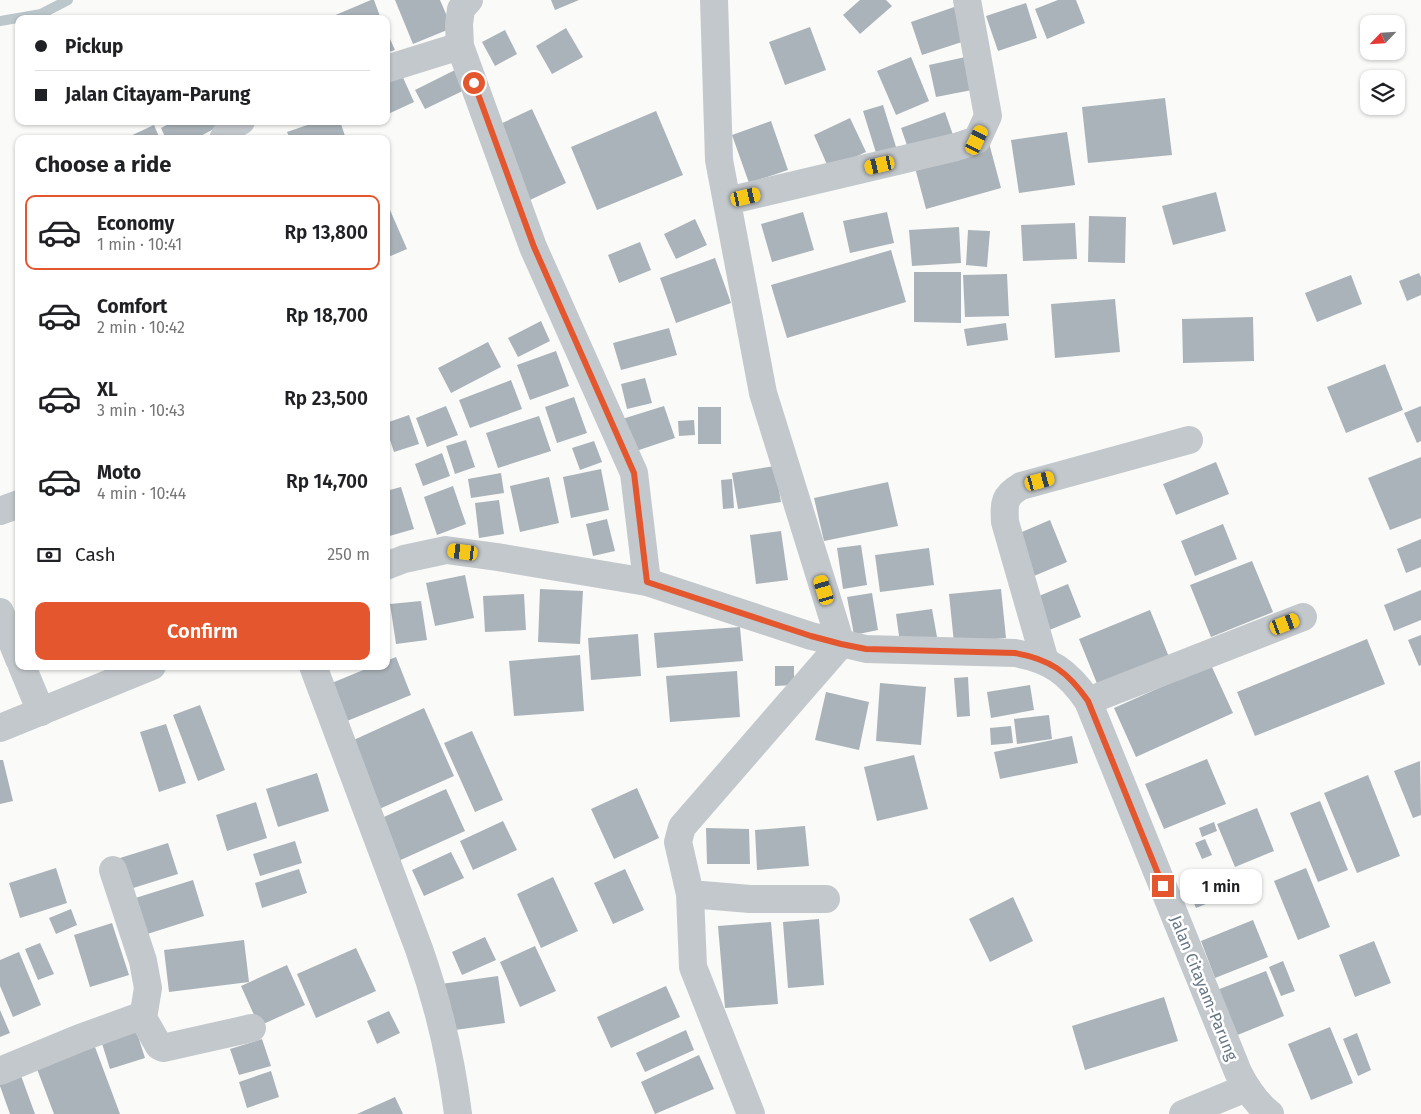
<!DOCTYPE html>
<html lang="en">
<head>
<meta charset="utf-8">
<style>
  :root { --surface:#fff; --page:#f2f2f2; --text:#202124; --muted:#757577; --line:#e0e0e0; --accent:#e4572e }
  body { margin:0; font-family:"Fira Sans",sans-serif; background:var(--page); color:var(--text); height:100vh; display:flex; flex-direction:column; font-size:19px; white-space:nowrap }
  * { box-sizing:border-box; margin:0 }
  p { font-size:16px; color:var(--muted) }
  .icon { flex:none; width:28px; height:28px; fill:none; stroke:currentColor; stroke-width:2; stroke-linecap:round; stroke-linejoin:round }
  .map { position:relative; flex:1; overflow:hidden }
  .drawer { position:absolute; left:15px; top:135px; width:375px; height:535px; display:flex; flex-direction:column; background:var(--surface); border-radius:10px; box-shadow:0 1px 4px #0004 }
  .drawer>* { flex:none }
  .banner { position:absolute; left:15px; top:15px; width:375px; height:110px; border-radius:10px; box-shadow:0 1px 4px #0004; display:grid; align-content:center; height:110px; padding:0 20px; background:var(--surface) }
  .needle { width:32px; rotate:245deg }
  .tools { position:absolute; left:1360px; top:15px; display:grid; gap:10px }
  .tools a { display:grid; place-items:center; width:45px; height:45px; border-radius:10px; background:var(--surface); box-shadow:0 1px 4px #0004; font-size:25px }
  .end { position:absolute; width:22px; height:22px; margin:-11px; border:6px solid #e4572e; background:#fff; box-shadow:0 0 0 2px #fff }
  .from { border-radius:50% }
  .bubble { position:absolute; height:35px; border-radius:10px; background:var(--surface); box-shadow:0 1px 4px #0004; font-size:16px; font-weight:600; line-height:35px; text-align:center }
  .car { position:absolute; width:15px; height:30px; margin:-15px -8px; border-radius:6px; box-shadow:0 0 4px 1px #0007; background:linear-gradient(#f5c518 24%,#345 0 40%,#f5c518 0 76%,#345 0 86%,#f5c518 0) }
  .banner b { display:flex; align-items:center; gap:18px; height:48px; font-size:19px }
  .banner b+b { border-top:1px solid var(--line) }
  .banner i { width:12px; height:12px; background:var(--text) }
  ul { padding:0; list-style:none }
  li { display:flex; align-items:center; gap:15px; height:75px; margin:0 10px 8px; padding:0 10px; border:2px solid transparent; border-radius:10px }
  li div { flex:1 }
  li b { display:block; font-size:19px }
  li em { font-style:normal; font-weight:600 }
  li.selected { border-color:var(--accent) }
  li>.icon { width:45px; height:45px; stroke-width:1.5 }
  h2 { padding:0 20px; font-size:22px; line-height:60px }
  .pay { display:flex; align-items:center; gap:12px; height:55px; padding:0 20px; font-size:19px }
  .pay p { margin-inline-start:auto }
  .cta { display:flex; gap:10px; margin-top:auto; padding:10px 20px }
  .cta a { flex:1; height:58px; border-radius:10px; background:var(--accent); color:#fff; font-size:20px; font-weight:600; line-height:58px; text-align:center }
  .map>svg:first-child { display:block }
  .lines { fill:none; stroke-linecap:round; stroke-linejoin:round }
  .stream { stroke:#bbc7cb; stroke-width:10 }
  .building { fill:#aab3b9 }
  .minor { stroke:#c3c8cc; stroke-width:28 }
  .tertiary { stroke:#c3c8cc; stroke-width:28 }
  .route { stroke:#e4572e; stroke-width:6 }
  .labels { text-anchor:middle; dominant-baseline:central; stroke-width:5; stroke-linejoin:round; paint-order:stroke }
  .street-label { font-size:16px; fill:#657683; stroke:#fff }
</style>
</head>
<body>
<div class="map">
<svg width="1421" height="1114" viewBox="0 0 1421 1114">
  <rect width="100%" height="100%" fill="#fafaf8"/>
  <g class="lines">
    <!-- stream -->
    <path class="stream" d="M0,21L41,14L68,0"/>
  </g>
  <!-- building -->
  <path class="building" d="M371,0H374L381,19H326Z
    M395,0H440L452,28L413,44Z
    M551,0H579L555,10Z
    M860,0H886L892,6L860,34L843,15Z
    M1058,0H1076L1085,23L1047,39L1035,9Z
    M1026,3L1037,38L998,51L986,16Z
    M957,6L968,40L922,55L911,22Z
    M810,27L826,70L785,85L769,42Z
    M566,28L583,57L552,74L536,46Z
    M386,30L395,50L386,53Z
    M505,30L517,54L495,66L482,42Z
    M970,56L977,89L936,97L929,65Z
    M911,57L929,101L896,115L877,71Z
    M461,67L471,87L425,109L415,90Z
    M401,73L414,102L386,115V80Z
    M1165,98L1172,155L1088,163L1082,107Z
    M883,105L897,150L877,156L863,111Z
    M532,109L566,183L530,200L496,126Z
    M656,111L683,175L597,210L571,147Z
    M945,112L953,135L909,151L901,128Z
    M850,118L866,152L829,169L814,135Z
    M174,121H224L225,123L195,139H166L161,128Z
    M319,121H340L346,139H290L287,132Z
    M771,121L788,170L749,183L732,135Z
    M154,125L160,139H129L128,137Z
    M1067,132L1075,185L1019,193L1011,140Z
    M989,143L1001,188L926,209L914,164Z
    M1216,192L1226,231L1173,245L1162,206Z
    M390,210L407,249L386,258V212Z
    M803,212L814,250L772,262L761,224Z
    M887,212L894,243L850,253L843,221Z
    M1089,216L1126,217L1125,263L1088,262Z
    M695,219L707,245L676,259L664,234Z
    M1075,223L1077,259L1023,261L1021,225Z
    M959,227L961,263L912,266L909,230Z
    M968,230L990,231L987,267L966,265Z
    M640,242L651,270L619,283L608,255Z
    M891,250L906,302L787,338L771,285Z
    M715,258L731,303L676,323L660,278Z
    M914,272H961V323L914,322Z
    M1419,273L1421,277V295L1407,301L1399,281Z
    M1007,274L1009,316L965,317L963,275Z
    M1351,275L1362,304L1317,322L1305,293Z
    M1115,299L1120,352L1055,358L1051,304Z
    M1253,317L1254,361L1183,363L1182,319Z
    M541,321L550,341L518,357L508,338Z
    M1006,323L1008,340L967,346L964,329Z
    M669,328L677,355L621,370L613,343Z
    M488,342L501,367L451,393L438,368Z
    M556,351L569,386L530,400L517,365Z
    M1385,364L1403,410L1346,433L1327,387Z
    M645,378L652,403L627,409L621,384Z
    M511,380L522,409L470,428L459,400Z
    M574,397L587,433L557,443L545,407Z
    M446,406L458,435L427,447L416,418Z
    M664,406L675,438L630,453L619,420Z
    M1421,406V441L1417,443L1404,413Z
    M698,407H721V444H698Z
    M409,415L419,444L394,452L386,428V423Z
    M539,416L551,451L498,468L486,433Z
    M694,420L695,435L679,436L678,421Z
    M466,440L475,467L455,474L446,446Z
    M594,441L602,462L580,470L572,448Z
    M442,453L450,476L423,486L415,464Z
    M1421,457V518L1390,530L1368,478Z
    M1216,462L1229,494L1176,515L1163,484Z
    M775,466L781,502L738,509L732,473Z
    M601,469L609,510L571,518L563,477Z
    M501,473L504,493L471,498L468,479Z
    M549,477L559,523L520,532L510,486Z
    M732,479L734,508L723,509L721,480Z
    M888,482L898,526L824,541L814,498Z
    M453,486L466,524L437,535L424,497Z
    M401,487L414,529L386,537V491Z
    M499,500L504,534L479,538L475,503Z
    M607,519L615,551L593,556L586,524Z
    M1050,520L1067,562L1027,579L1010,537Z
    M1223,524L1237,559L1195,576L1181,541Z
    M781,531L788,580L756,584L750,535Z
    M1421,539V567L1406,573L1397,549Z
    M861,545L867,585L843,589L837,548Z
    M929,548L934,585L880,592L875,555Z
    M1252,561L1273,612L1211,637L1190,585Z
    M465,575L474,618L435,626L426,583Z
    M1068,584L1081,617L1047,631L1034,598Z
    M540,589L583,591L580,644L538,642Z
    M1001,589L1006,638L954,643L949,594Z
    M1421,590V620L1394,631L1384,605Z
    M872,593L878,630L854,635L847,597Z
    M524,594L526,630L485,632L483,596Z
    M421,601L427,640L396,644L390,604Z
    M932,609L937,637L900,643L896,614Z
    M1150,610L1169,657L1098,686L1079,639Z
    M740,627L743,661L657,668L654,633Z
    M638,634L641,676L591,680L588,638Z
    M1421,635V665L1419,666L1408,640Z
    M1367,639L1385,684L1255,736L1237,692Z
    M580,655L584,711L514,716L509,661Z
    M396,657L411,695L342,723L327,685L373,666H386V661Z
    M1211,665L1233,713L1136,757L1114,708Z
    M775,666H794V685L775,686Z
    M737,671L740,717L670,722L666,676Z
    M968,677L970,716L957,717L954,678Z
    M880,683L926,687L921,745L876,741Z
    M1030,685L1034,710L991,718L987,692Z
    M826,692L869,702L859,750L815,740Z
    M200,705L225,770L198,781L173,715Z
    M424,708L454,776L377,810L347,743Z
    M1049,715L1052,739L1017,744L1014,719Z
    M166,724L186,783L159,792L140,732Z
    M1011,726L1013,743L991,745L990,728Z
    M472,731L503,800L475,812L444,743Z
    M1072,736L1078,763L1000,779L994,752Z
    M914,755L928,809L877,821L864,767Z
    M1207,759L1226,804L1164,829L1145,784Z
    M0,760H3L13,801L0,804Z
    M1420,761L1421,815L1413,818L1394,771Z
    M317,773L329,811L278,827L266,789Z
    M1368,775L1400,856L1357,873L1324,793Z
    M637,788L659,838L614,859L591,809Z
    M446,789L465,831L394,863L375,821Z
    M1320,801L1348,870L1318,882L1290,813Z
    M256,802L267,838L227,851L216,815Z
    M1257,808L1274,851L1235,867L1217,824Z
    M503,821L517,850L473,870L460,841Z
    M1214,822L1217,831L1202,837L1199,828Z
    M805,826L809,866L757,870L755,830Z
    M706,828L749,829L750,864H707Z
    M1205,839L1212,855L1202,859L1195,843Z
    M295,841L302,863L260,876L253,854Z
    M168,843L178,874L130,889L120,858Z
    M451,852L464,878L424,896L412,870Z
    M56,868L67,903L20,918L9,883Z
    M1306,868L1330,927L1298,940L1274,881Z
    M299,869L307,893L262,908L255,883Z
    M625,869L644,910L613,924L594,883Z
    M1221,870L1231,894L1196,908L1186,884Z
    M553,877L578,931L541,948L517,894Z
    M193,880L204,916L141,936L129,900Z
    M1013,897L1033,941L990,962L969,919Z
    M71,909L77,925L56,934L49,918Z
    M819,919L824,985L788,988L783,922Z
    M1253,920L1268,957L1215,978L1201,941Z
    M771,922L778,1004L725,1008L718,926Z
    M112,923L129,975L90,987L74,935Z
    M485,937L496,960L462,975L452,952Z
    M244,940L249,982L169,992L164,950Z
    M1374,941L1391,983L1355,997L1339,955Z
    M40,943L54,974L38,980L25,949Z
    M535,946L556,991L520,1007L500,962Z
    M356,948L376,991L316,1018L297,974Z
    M19,952L41,1005L13,1017L0,986V960Z
    M1283,961L1295,991L1281,996L1269,967Z
    M287,965L305,1005L259,1026L241,986Z
    M1266,971L1284,1016L1235,1036L1217,990Z
    M498,976L505,1023L448,1031L441,984Z
    M666,986L680,1017L611,1048L597,1017Z
    M1164,997L1178,1041L1085,1070L1072,1026Z
    M0,1010L10,1033L0,1037Z
    M389,1011L400,1033L377,1044L367,1021Z
    M134,1024L145,1058L110,1069L99,1034Z
    M1330,1027L1353,1083L1311,1100L1288,1044Z
    M686,1030L694,1050L645,1072L636,1053Z
    M1357,1033L1371,1070L1358,1076L1343,1039Z
    M92,1039L120,1114H54L34,1061Z
    M262,1039L271,1066L239,1075L230,1049Z
    M699,1055L714,1089L655,1114L641,1082Z
    M271,1071L279,1097L247,1108L239,1082Z
    M20,1073L35,1114H10L0,1086V1080Z
    M395,1097L403,1114H357Z"/>
  <g class="lines">
    <!-- minor -->
    <path class="minor" d="M714,0L719,160L763,393L841,644L682,827L678,842L690,894L693,967L751,1114
      M460,46L459,24L461,9L469,0
      M386,69L460,46L533,247L634,473L647,582
      M223,139L230,127L241,121
      M727,201L956,147L977,140L988,116L967,0
      M0,511L19,504
      M0,612L19,659
      M1045,661L1005,522C1004,502 1004,496 1021,486L1189,440
      M22,666L41,712
      M313,666L419,949C438,1003 451,1057 458,1114
      M1088,701L1303,617
      M113,870L143,961L148,988L143,1018
      M690,894L750,899H826
      M0,1071L80,1038L138,1017L143,1018L159,1046L163,1048L252,1028
      M1183,1114L1246,1088"/>
    <!-- tertiary -->
    <path class="tertiary" d="M386,566L404,559L446,550L497,557L647,582L811,636L866,649L1015,653C1050,659 1068,672 1088,701L1238,1072C1246,1088 1255,1102 1270,1114
      M0,728L152,666"/>
  </g>
  <g class="lines">
    <!-- route -->
    <path class="route" d="M474,83L534,247L634,473L647,582L811,636L841,644L866,649L1015,653C1050,659 1068,672 1088,701L1163,886"/>
  </g>
  <g class="labels">
    <!-- street labels -->
    <g class="street-label">
      <text transform="translate(1204 988) rotate(68)">Jalan Citayam-Parung</text>
    </g>
  </g>
</svg>
<div class="tools">
<a><svg class="needle" viewBox="-14 -14 28 28"><path d="M0-13l5 13h-10z" fill="#e53935"/><path d="M0 13l5-13h-10z" fill="#757577"/></svg></a>
<a><svg class="icon" aria-label="layers" viewBox="0 0 24 24"><path d="M12 4l9 5-9 5-9-5zM3 14l9 5 9-5"/></svg></a>
</div>
<i class="end from" style="left:474px;top:83px"></i>
<i class="end" style="left:1163px;top:886px"></i>
<div class="bubble" style="left:1180px;top:869px;width:82px">1 min</div>
<i class="car" style="left:977px;top:140px;rotate:26deg"></i>
<i class="car" style="left:880px;top:165px;rotate:257deg"></i>
<i class="car" style="left:746px;top:197px;rotate:77deg"></i>
<i class="car" style="left:1040px;top:481px;rotate:75deg"></i>
<i class="car" style="left:463px;top:552px;rotate:277deg"></i>
<i class="car" style="left:824px;top:590px;rotate:343deg"></i>
<i class="car" style="left:1285px;top:624px;rotate:69deg"></i>
<div class="banner">
<b><i class="from"></i>Pickup</b>
<b><i></i>Jalan Citayam-Parung</b>
</div>
<section class="drawer">
<h2>Choose a ride</h2>
<ul>
<li class="selected"><svg class="icon" aria-label="car" viewBox="0 0 24 24"><path d="M5 17H2v-5l4-1 3-4h7l3 4 3 1v5h-3M9 17h6M6 11h13"/><circle cx="7" cy="17" r="2"/><circle cx="17" cy="17" r="2"/></svg><div><b>Economy</b><p>1 min · 10:41</p></div><em>Rp 13,800</em></li>
<li><svg class="icon" aria-label="car" viewBox="0 0 24 24"><path d="M5 17H2v-5l4-1 3-4h7l3 4 3 1v5h-3M9 17h6M6 11h13"/><circle cx="7" cy="17" r="2"/><circle cx="17" cy="17" r="2"/></svg><div><b>Comfort</b><p>2 min · 10:42</p></div><em>Rp 18,700</em></li>
<li><svg class="icon" aria-label="car" viewBox="0 0 24 24"><path d="M5 17H2v-5l4-1 3-4h7l3 4 3 1v5h-3M9 17h6M6 11h13"/><circle cx="7" cy="17" r="2"/><circle cx="17" cy="17" r="2"/></svg><div><b>XL</b><p>3 min · 10:43</p></div><em>Rp 23,500</em></li>
<li><svg class="icon" aria-label="car" viewBox="0 0 24 24"><path d="M5 17H2v-5l4-1 3-4h7l3 4 3 1v5h-3M9 17h6M6 11h13"/><circle cx="7" cy="17" r="2"/><circle cx="17" cy="17" r="2"/></svg><div><b>Moto</b><p>4 min · 10:44</p></div><em>Rp 14,700</em></li>
</ul>
<div class="pay"><svg class="icon" aria-label="cash" viewBox="0 0 24 24"><path d="M3 7h18v10H3z"/><circle cx="12" cy="12" r="2"/></svg>Cash<p>250 m</p></div>
<div class="cta"><a>Confirm</a></div>
</section>
</div>
</body>
</html>
